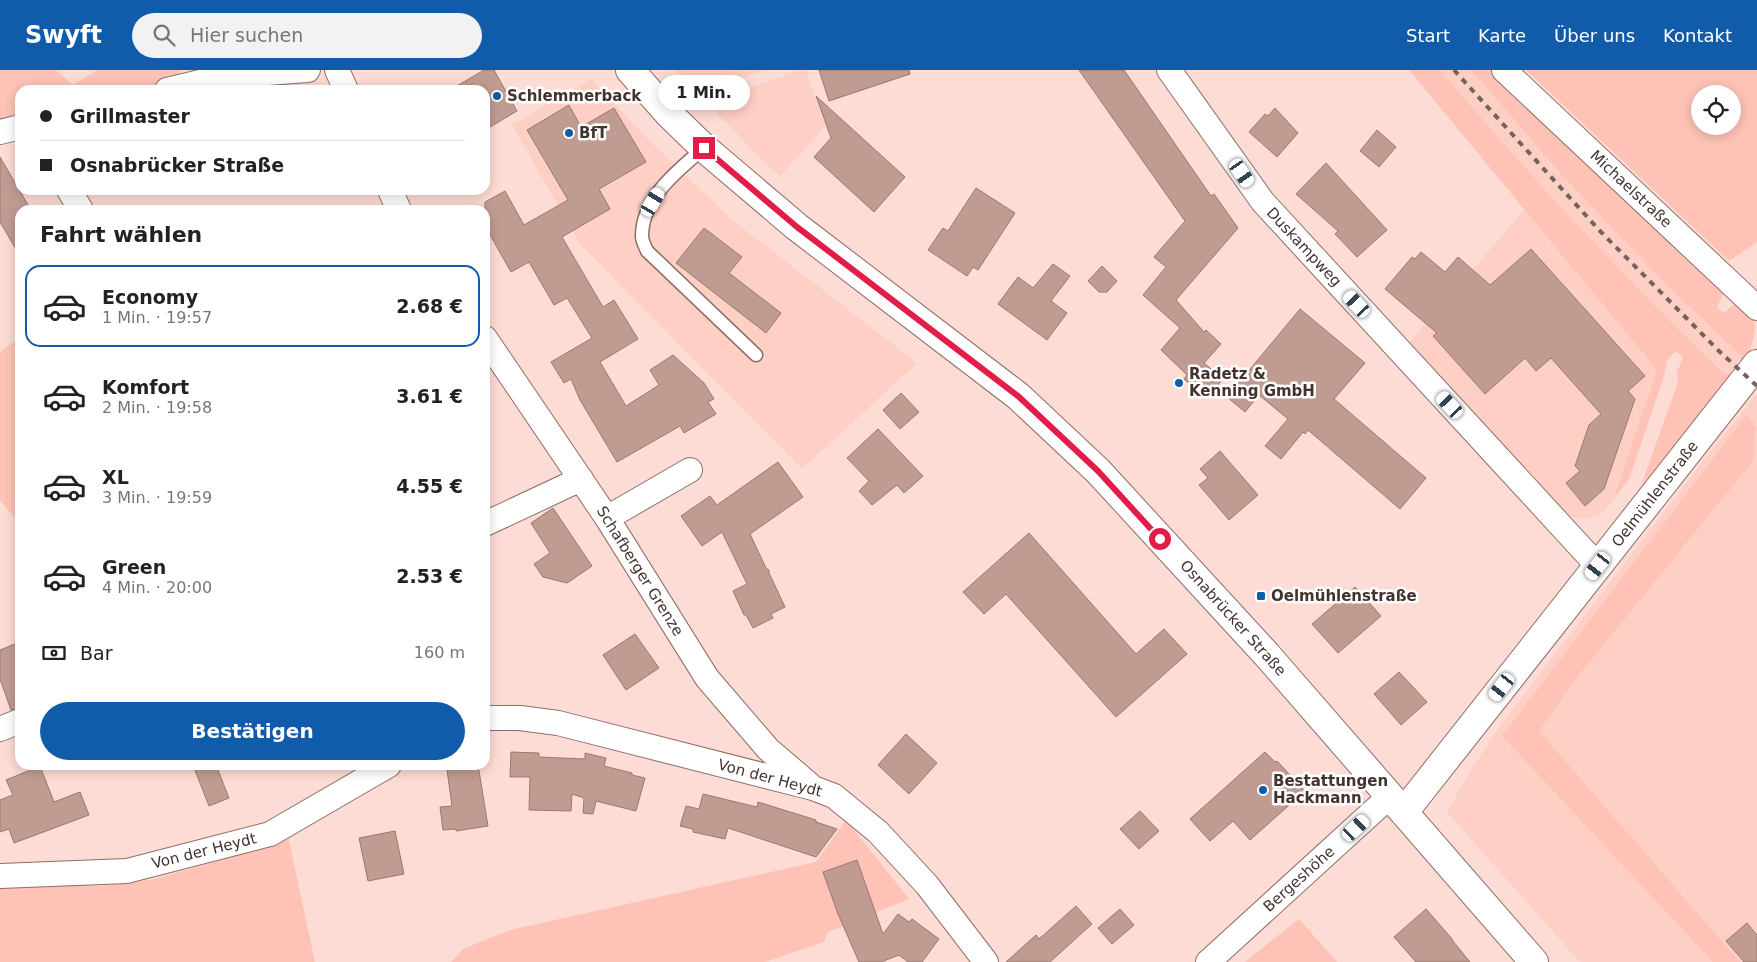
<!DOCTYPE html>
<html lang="de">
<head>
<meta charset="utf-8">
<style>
  :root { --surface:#fff; --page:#f2f2f2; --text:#222; --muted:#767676; --line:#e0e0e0; --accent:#105baa }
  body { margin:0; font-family:"DejaVu Sans",sans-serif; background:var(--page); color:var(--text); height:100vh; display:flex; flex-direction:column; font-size:19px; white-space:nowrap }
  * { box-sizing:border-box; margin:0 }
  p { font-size:16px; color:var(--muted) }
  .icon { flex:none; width:28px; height:28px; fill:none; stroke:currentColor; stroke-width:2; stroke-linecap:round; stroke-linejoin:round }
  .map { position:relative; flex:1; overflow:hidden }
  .sheet { position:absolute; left:15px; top:135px; width:475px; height:565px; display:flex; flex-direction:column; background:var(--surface); border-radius:15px; box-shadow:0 2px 12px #0003 }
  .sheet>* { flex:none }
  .top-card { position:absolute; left:15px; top:15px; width:475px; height:110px; border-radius:15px; box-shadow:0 2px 12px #0003; display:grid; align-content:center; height:110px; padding:0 25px; background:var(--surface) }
  .controls { position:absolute; left:1691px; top:15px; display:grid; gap:10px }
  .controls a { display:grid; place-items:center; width:50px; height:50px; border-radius:50%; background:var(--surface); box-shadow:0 2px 12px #0003; font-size:25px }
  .end { position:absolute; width:22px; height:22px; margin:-11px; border:6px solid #e11d48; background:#fff; box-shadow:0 0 0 2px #fff }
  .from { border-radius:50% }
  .bubble { position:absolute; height:35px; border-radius:18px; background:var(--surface); box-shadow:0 2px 12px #0003; font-size:16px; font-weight:700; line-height:35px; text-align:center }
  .car { position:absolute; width:15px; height:30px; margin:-15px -8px; border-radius:6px; box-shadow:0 0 4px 1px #0007; background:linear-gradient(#fff 24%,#345 0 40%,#fff 0 76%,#345 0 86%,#fff 0) }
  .top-card b { display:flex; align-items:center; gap:18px; height:48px; font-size:19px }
  .top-card b+b { border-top:1px solid var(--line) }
  .top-card i { width:12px; height:12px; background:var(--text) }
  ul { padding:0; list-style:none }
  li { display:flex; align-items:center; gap:15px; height:82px; margin:0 10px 8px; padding:0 15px; border:2px solid transparent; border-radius:15px }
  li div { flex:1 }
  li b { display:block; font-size:19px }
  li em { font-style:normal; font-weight:700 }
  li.current { border-color:var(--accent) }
  li>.icon { width:45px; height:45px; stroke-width:1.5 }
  h2 { padding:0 25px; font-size:22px; line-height:60px }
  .pay { display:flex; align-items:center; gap:12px; height:55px; padding:0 25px; font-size:19px }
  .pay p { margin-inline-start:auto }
  .cta { display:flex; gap:10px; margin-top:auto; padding:10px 25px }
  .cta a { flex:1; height:58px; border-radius:30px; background:var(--accent); color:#fff; font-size:20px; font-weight:700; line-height:58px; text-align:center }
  header { display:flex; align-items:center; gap:30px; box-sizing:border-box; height:70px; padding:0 25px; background:var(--accent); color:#fff }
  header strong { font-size:24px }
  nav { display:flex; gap:28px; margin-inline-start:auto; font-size:18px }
  .search { width:350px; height:45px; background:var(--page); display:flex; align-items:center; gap:12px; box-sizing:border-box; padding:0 18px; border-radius:28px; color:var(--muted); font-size:19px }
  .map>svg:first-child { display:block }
  .built { fill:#fecfc4 }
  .green { fill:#fec3b6; fill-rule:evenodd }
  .building { fill:#c09b92; stroke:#9b786f }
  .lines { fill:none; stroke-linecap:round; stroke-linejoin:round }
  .service-casing { stroke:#8f6d65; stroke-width:15 }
  .minor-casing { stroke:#8f6d65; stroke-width:26 }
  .tertiary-casing { stroke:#8f6d65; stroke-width:30 }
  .secondary-casing { stroke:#8f6d65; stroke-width:30 }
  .service { stroke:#fff; stroke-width:12 }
  .minor { stroke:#fff; stroke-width:24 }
  .tertiary { stroke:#fff; stroke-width:28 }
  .secondary { stroke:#fff; stroke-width:28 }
  .rail { stroke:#76625d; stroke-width:4; stroke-dasharray:6 6; stroke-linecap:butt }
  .route { stroke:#e11d48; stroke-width:6 }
  .poi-dot { fill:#105baa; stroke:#fff; stroke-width:2 }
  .labels { text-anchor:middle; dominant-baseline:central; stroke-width:5; stroke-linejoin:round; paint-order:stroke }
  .poi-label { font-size:15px; font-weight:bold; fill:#42332f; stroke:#fff; text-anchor:start }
  .street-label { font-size:15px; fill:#42332f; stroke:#fff }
</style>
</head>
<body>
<header>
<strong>Swyft</strong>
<div class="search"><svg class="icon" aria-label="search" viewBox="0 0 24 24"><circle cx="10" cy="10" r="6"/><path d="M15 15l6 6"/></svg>Hier suchen</div>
<nav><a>Start</a><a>Karte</a><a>Über uns</a><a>Kontakt</a></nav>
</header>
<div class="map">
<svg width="1757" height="892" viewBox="0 0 1757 892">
  <rect width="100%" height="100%" fill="#fcdcd4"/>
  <!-- built -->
  <path class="built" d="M675,0H764L699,25Z
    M802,0H806L825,57L780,106L744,73L746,72L713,40L715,30Z
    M1440,0H1471L1567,111L1701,248L1741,286L1730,304L1727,305L1660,241L1551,127Z
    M591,9L650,71L731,149L917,293L802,399L580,174L512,55Z
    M1525,139L1658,300L1613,430L1607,438L1598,446L1585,449L1572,447L1561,439L1410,272Z
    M1757,324V892H1580L1447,742L1471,700L1503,652L1710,382Z"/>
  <!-- green -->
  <path class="green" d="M0,0H56L73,15L97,0H180L179,9L136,20H20V45L0,50Z
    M1409,0H1440L1551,127L1660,241L1726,305L1730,304L1733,307L1641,416L1678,312L1677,302L1683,287L1676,281L1667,290L1664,306L1629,409L1613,430L1657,300Z
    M1471,0H1499L1586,92L1723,224L1717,237L1723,243L1735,234C1741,238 1750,243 1754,249C1757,263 1751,281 1743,293L1740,290L1741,286L1671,219L1567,111Z
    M1526,0H1757V172L1729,191ZM1700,24H1732V56H1700Z
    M20,267V454L0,430V282Z
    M1747,344L1756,357L1753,391L1575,610L1539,661L1740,892H1713L1502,666Z
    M846,750L909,829L827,863L824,872L765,892H451L463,879L510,860L816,792Z
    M288,766L315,892H0V811L42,812L98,816L151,810L231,787Z
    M1299,849L1337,892H1245Z"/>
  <!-- building -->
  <path class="building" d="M484,0H494L517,41L485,60V20H450Z
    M819,0H909L910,4L829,31Z
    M1079,0H1124L1211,126L1214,124L1238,158L1176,230L1204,262L1206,260L1221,274L1204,293L1223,309L1207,328L1184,309L1187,305L1161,280L1180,258L1143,225L1166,197L1154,187L1185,151Z
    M816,26L905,107L874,142L814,87L831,68Z
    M569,35L581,57L614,38L646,92L599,119L610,139L562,167L603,237L614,230L638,269L600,292L626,336L659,315L650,300L673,285L704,313L714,329L708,332L716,344L684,363L680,356L617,392L580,330L571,309L564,313L551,292L592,268L567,228L554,235L529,192L511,202L485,156V132L505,121L524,155L568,130L527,60Z
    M1275,38L1298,63L1277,87L1249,62L1265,44L1268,46Z
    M1377,60L1396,77L1379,97L1360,81Z
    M0,87L31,140H20V186L0,152Z
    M1326,93L1387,160L1357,187L1335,164L1338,161L1296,124Z
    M976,118L1015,143L978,200L973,197L967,206L928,180L943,158L948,161Z
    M704,158L742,187L729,203L781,243L766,263L676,193Z
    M1531,179L1645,306L1628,321L1635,329L1604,419L1585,436L1566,413L1580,401L1575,396L1589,355L1601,344L1551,288L1536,301L1525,288L1485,324L1433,266L1437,263L1385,219L1412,187L1415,189L1421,182L1445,202L1458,187L1490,215Z
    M1053,194L1070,206L1051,231L1067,243L1047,270L998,234L1018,207L1033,218Z
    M1102,196L1117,211L1107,222H1099L1088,211Z
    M1300,239L1365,293L1334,329L1426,408L1400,439L1308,360L1305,364L1303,362L1281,389L1265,376L1288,349L1259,325L1245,342L1227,327Z
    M901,323L919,342L900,359L883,340Z
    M878,359L923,406L904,423L897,415L872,435L859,421L869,411L847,388Z
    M1220,381L1258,425L1229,450L1199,415L1208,408L1200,399Z
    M778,392L803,427L750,464L766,498L769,500V503L785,537L771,544L773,548L753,558L746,545H744L733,521L747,514L722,462L702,476L681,446L710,426L717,435Z
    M553,438L592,496L567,513L543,507L534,494L550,483L531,453Z
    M1029,463L1136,584L1164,559L1187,584L1116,647L1006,524L984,544L963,522Z
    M1355,517L1381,546L1338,583L1312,554Z
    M635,564L659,598L626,620L603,585Z
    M20,572V638L11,640L0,609V580Z
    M1399,602L1427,632L1401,655L1374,624Z
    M906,664L937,693L909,724L878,695Z
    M511,682L539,683V687L585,689V683L606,688L604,696L632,703V705L645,708L636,741L596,731L593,744L583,743L584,728L572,724L571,741L529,740L530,707H510Z
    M1265,682L1275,692L1277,691L1305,721L1250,770L1233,751L1210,771L1190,749Z
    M193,695H216L229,728L209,736Z
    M478,695L488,756L456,761V759L443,760L440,737L452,736L447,700Z
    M40,696L54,732L80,722L89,745L14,773L9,759L0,762V730L13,725L6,710Z
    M703,724L757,737L758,732L771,736L816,750V752L837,759L816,787L728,758L725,769L693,762V759L680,756L686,736L699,739Z
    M1140,741L1159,761L1139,779L1120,759Z
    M395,761L404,804L368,811L359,768Z
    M857,790L883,864L898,844L909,852L912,849L939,869L922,892H908L899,885L881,892H859L838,844L823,802Z
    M1076,836L1092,854L1050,892H1006L1036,865L1039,869Z
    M1120,839L1134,855L1112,874L1098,858Z
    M1426,839L1453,870H1452L1470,892H1416L1394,867Z
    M1747,853L1757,865V892H1744L1726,871Z"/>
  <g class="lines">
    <defs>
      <path id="service" d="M704,78C678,100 642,128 642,166C642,171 645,176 647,181L756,285"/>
      <path id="minor" d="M221,0L225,6L308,0
        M337,0L346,20
        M1169,0L1263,132L1598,496
        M1504,0L1757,238
        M167,20L225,6
        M0,62L20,57
        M69,120L81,140
        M390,120L399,140
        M485,268L607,448L707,608L768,679L810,715
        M607,448L690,400
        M485,454L581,409
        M485,648H520L558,653L813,718L834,726L878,762L927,815L986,892
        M0,659L20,651
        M0,806L127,801L270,764L389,695
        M1208,892L1390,726"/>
      <path id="tertiary" d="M1404,742L1757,294"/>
      <path id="secondary" d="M630,0L669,44L704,78L797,157L1018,326L1098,401L1267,585L1534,892"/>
    </defs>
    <!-- service casing -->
    <use href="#service" class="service-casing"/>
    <!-- minor casing -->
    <use href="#minor" class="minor-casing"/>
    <!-- tertiary casing -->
    <use href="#tertiary" class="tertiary-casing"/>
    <!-- secondary casing -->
    <use href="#secondary" class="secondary-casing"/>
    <!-- service -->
    <use href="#service" class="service"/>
    <!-- minor -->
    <use href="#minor" class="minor"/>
    <!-- tertiary -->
    <use href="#tertiary" class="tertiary"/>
    <!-- secondary -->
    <use href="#secondary" class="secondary"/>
    <!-- rail -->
    <path class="rail" d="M1454,0L1600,161L1720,282L1757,316"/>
  </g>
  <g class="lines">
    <!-- route -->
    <path class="route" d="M704,78L797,157L1018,326L1098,401L1160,469"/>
  </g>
  <!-- markers -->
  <g class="poi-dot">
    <circle cx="497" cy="26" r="5"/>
    <circle cx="569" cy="63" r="5"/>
    <circle cx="1179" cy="313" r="5"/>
    <rect x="1256" y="521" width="10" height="10" rx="2.5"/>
    <circle cx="1263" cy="720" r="5"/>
  </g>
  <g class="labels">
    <!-- poi labels -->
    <g class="poi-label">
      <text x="507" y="26">Schlemmerback</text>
      <text x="579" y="63">BfT</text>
      <text x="1189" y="304">Radetz &amp;<tspan x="1189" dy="17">Kenning GmbH</tspan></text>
      <text x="1271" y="526">Oelmühlenstraße</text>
      <text x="1273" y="711">Bestattungen<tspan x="1273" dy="17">Hackmann</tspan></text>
    </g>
    <!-- street labels -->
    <g class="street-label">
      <text transform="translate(1631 119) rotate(43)">Michaelstraße</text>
      <text transform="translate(1304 177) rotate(47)">Duskampweg</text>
      <text transform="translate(1655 424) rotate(-52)">Oelmühlenstraße</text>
      <text transform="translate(640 501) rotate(58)">Schafberger Grenze</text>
      <text transform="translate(1233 548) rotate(48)">Osnabrücker Straße</text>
      <text transform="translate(770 708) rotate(15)">Von der Heydt</text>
      <text transform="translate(204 781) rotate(-14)">Von der Heydt</text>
      <text transform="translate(1299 809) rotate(-42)">Bergeshöhe</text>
    </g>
  </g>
</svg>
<div class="controls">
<a><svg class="icon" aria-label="locate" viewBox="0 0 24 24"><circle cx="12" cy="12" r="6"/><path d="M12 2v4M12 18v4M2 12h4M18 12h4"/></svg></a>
</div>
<i class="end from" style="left:1160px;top:469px"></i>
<i class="end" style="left:704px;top:78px"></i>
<div class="bubble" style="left:658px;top:5px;width:92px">1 Min.</div>
<i class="car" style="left:1242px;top:103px;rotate:145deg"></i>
<i class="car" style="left:653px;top:132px;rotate:31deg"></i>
<i class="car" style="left:1357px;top:234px;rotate:317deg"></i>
<i class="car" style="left:1450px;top:335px;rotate:317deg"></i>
<i class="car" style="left:1598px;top:496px;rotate:218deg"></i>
<i class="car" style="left:1502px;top:617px;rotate:218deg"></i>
<i class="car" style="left:1356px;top:758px;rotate:47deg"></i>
<div class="top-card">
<b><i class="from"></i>Grillmaster</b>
<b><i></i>Osnabrücker Straße</b>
</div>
<section class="sheet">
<h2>Fahrt wählen</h2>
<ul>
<li class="current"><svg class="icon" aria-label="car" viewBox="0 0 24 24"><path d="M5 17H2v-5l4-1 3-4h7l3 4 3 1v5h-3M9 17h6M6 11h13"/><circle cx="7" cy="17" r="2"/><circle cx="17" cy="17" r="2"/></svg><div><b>Economy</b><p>1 Min. · 19:57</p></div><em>2.68 €</em></li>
<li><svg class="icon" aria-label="car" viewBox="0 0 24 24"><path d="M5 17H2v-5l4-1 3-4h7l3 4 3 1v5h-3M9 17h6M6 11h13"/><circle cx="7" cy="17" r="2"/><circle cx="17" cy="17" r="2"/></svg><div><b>Komfort</b><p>2 Min. · 19:58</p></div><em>3.61 €</em></li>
<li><svg class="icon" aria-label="car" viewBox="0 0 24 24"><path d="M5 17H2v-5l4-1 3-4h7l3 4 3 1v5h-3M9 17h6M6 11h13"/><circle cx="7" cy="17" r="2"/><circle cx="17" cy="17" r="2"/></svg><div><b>XL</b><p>3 Min. · 19:59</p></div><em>4.55 €</em></li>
<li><svg class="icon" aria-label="car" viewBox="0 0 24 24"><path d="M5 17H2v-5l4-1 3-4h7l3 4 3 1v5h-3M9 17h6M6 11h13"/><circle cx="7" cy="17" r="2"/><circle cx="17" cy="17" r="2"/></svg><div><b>Green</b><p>4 Min. · 20:00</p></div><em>2.53 €</em></li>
</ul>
<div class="pay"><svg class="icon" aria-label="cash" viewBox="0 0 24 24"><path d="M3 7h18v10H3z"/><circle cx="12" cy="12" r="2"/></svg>Bar<p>160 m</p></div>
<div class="cta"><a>Bestätigen</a></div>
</section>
</div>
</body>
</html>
